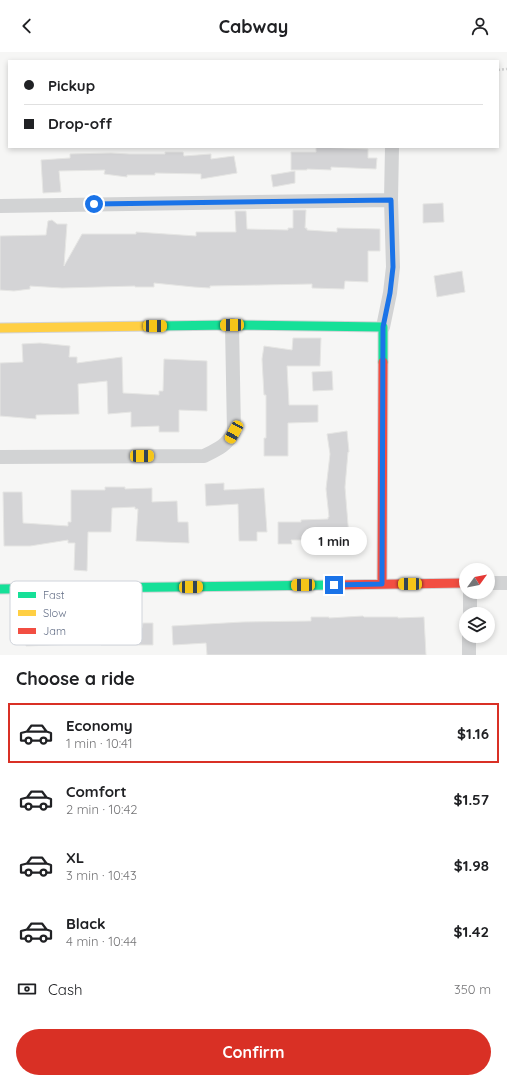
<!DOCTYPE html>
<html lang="en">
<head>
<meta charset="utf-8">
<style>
  :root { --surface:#fff; --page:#f2f2f2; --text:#202124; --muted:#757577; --line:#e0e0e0; --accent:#d93025 }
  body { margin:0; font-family:Quicksand,sans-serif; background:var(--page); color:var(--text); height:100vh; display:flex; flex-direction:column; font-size:15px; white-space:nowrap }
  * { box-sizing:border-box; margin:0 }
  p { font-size:13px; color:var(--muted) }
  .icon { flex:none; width:22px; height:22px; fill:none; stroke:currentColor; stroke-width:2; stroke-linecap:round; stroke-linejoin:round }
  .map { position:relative; height:603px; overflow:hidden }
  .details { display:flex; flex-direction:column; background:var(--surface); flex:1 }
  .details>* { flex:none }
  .banner { position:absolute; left:8px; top:8px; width:491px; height:88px; border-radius:0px; box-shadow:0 2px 6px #0003; display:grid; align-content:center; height:88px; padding:0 16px; background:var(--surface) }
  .needle { width:26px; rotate:57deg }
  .controls { position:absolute; left:459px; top:511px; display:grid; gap:8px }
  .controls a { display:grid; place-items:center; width:36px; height:36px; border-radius:50%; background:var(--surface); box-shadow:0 2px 6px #0003; font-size:20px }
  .end { position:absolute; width:18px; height:18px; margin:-9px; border:5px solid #1a73e8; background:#fff; box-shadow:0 0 0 2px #fff }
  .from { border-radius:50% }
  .bubble { position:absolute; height:28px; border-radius:14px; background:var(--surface); box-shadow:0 2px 6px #0003; font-size:13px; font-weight:700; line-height:28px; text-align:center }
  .car { position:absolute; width:12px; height:24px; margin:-12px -6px; border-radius:5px; box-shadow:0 0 3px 1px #0007; background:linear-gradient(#f5c518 24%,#345 0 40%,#f5c518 0 76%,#345 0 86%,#f5c518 0) }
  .banner b { display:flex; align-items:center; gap:14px; height:38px; font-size:15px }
  .banner b+b { border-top:1px solid var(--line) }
  .banner i { width:10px; height:10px; background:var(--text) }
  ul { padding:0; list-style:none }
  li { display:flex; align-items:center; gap:12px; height:60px; margin:0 8px 6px; padding:0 8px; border:2px solid transparent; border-radius:0px }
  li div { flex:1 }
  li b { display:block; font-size:15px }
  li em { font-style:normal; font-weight:700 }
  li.active { border-color:var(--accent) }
  li>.icon { width:36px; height:36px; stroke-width:1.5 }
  h2 { padding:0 16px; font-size:18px; line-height:48px }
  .pay { display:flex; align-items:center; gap:10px; height:44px; padding:0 16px; font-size:15px }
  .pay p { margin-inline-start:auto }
  .button { display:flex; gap:8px; margin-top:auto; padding:8px 16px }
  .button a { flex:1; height:46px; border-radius:24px; background:var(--accent); color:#fff; font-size:16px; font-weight:700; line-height:46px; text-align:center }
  header { display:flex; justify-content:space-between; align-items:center; height:52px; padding:0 16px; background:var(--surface); font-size:18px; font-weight:700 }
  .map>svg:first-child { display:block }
  .building { fill:#d4d4d6; stroke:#e6e6e4 }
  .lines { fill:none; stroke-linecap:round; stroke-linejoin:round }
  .fast-casing { stroke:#d2d3d5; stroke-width:11 }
  .slow-casing { stroke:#d2d3d5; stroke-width:11 }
  .jam-casing { stroke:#d2d3d5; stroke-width:11 }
  .path { stroke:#cfd0d0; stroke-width:2.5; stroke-dasharray:2 2; stroke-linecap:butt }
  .street { stroke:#d2d3d4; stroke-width:14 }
  .fast { stroke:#16e098; stroke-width:9 }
  .slow { stroke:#ffcf43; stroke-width:9 }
  .jam { stroke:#f24e42; stroke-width:9 }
  .route { stroke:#1a73e8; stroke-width:5 }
  .key { fill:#fff; stroke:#d0d4db; stroke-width:1 }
  .key-label { font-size:11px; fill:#646f87 }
</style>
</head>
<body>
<header><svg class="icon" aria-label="back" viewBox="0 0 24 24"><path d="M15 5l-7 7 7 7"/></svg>Cabway<svg class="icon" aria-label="person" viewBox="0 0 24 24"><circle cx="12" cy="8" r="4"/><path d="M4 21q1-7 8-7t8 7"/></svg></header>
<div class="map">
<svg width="507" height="603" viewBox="0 0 507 603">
  <rect width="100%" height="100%" fill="#f6f6f5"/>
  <!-- building -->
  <path class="building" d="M316,95L368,97V106H377L376,117L331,115V118L307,117V118H291V100H316Z
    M165,100H183L184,104L211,102V107L234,104L237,121L201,127V122L155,121V123H127V125L104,122L105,118L59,119L61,140L43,141L41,108L70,106V102L111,101L129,102H165Z
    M295,119V131L273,135L271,123Z
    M443,151L444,170L423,171V152Z
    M293,158H306L305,176H307V178L337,180V176L380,177V199H368V230L345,229L344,237L312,236V232L210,234V236L194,235L154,231V235H135V234L62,236L30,234V237L14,239L0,238V184L46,183L48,169L52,168L57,172H67L64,214L82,182H136V180L196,184V180H236L235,159H246L247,177L288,178V176H293Z
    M462,219L465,240L437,245L434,224Z
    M293,286H321L320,314H287L289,353H318V370L288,371V404H264V386H266V343H264L262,307L264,294L292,298Z
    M40,291L70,294L69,305H77V311L122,305L123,341L159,343V339H163L164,307L207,309V359L179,358V380H159V374L131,375V360L108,362L107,329L78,332L79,362L36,363V367L0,364V311L23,310L22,292Z
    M332,319L333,338L313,339L312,320Z
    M347,379L349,400H348L345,435L349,485L338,486V488H291L292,492H278V470H301V468L328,467V465H329L326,437L330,402L327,382Z
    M224,431V438L264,436L267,480H257V489H239L238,452L206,454L205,432Z
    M105,435H125V437L152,436V450L177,449L178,470H188L189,491L136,489L138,457H135V455L112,456L111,480H88L87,519L74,518L75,491H68V488L30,494H4L3,440H22L23,471L68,474V470H71V438H105Z
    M363,564L364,565H398V566L424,565L426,603H207L206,591L173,593L172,574L243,570L311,569V565H329V566Z
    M84,571V575H106V571H121V577L142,576L143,571H153V593H101V591L26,594V574H65V572Z"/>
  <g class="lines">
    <defs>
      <path id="fast" d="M156,274L232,273L383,275V310
        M0,537L333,533"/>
      <path id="slow" d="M0,276L156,274"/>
      <path id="jam" d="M382,532L383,310
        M333,533L466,531"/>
    </defs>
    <!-- fast casing -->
    <use href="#fast" class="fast-casing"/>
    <!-- slow casing -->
    <use href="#slow" class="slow-casing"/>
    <!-- jam casing -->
    <use href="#jam" class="jam-casing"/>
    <!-- path -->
    <path class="path" d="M498,18L507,17"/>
    <!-- street -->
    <path class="street" d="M0,154L391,148
      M383,275L390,241L393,215L391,148L392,95
      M0,405L204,404C218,397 226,394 234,380L232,273
      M488,531H507
      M470,562V540
      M469,603V584"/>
    <!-- fast -->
    <use href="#fast" class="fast"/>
    <!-- slow -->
    <use href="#slow" class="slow"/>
    <!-- jam -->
    <use href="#jam" class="jam"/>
  </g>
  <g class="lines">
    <!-- route -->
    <path class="route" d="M94,152L391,148L393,215L390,241L383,275L382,532L334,533"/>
  </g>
  <!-- legend -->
  <rect x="10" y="529" width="132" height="64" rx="6" class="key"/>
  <rect x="18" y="540" width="18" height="6" fill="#16e098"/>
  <rect x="18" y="558" width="18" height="6" fill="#ffcf43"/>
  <rect x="18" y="576" width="18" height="6" fill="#f24e42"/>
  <g class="key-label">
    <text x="43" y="547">Fast</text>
    <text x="43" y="565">Slow</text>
    <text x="43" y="583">Jam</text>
  </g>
</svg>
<div class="controls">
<a><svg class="needle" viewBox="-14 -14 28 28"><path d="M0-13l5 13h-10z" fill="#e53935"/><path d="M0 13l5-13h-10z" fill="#757577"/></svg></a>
<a><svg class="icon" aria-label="layers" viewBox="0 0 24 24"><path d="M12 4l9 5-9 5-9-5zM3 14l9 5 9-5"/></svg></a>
</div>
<i class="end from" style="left:94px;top:152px"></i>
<i class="end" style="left:334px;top:533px"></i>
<div class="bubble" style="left:301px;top:475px;width:66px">1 min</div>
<i class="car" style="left:232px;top:273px;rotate:269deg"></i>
<i class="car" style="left:155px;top:274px;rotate:90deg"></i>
<i class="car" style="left:234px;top:380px;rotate:209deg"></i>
<i class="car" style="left:142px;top:404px;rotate:90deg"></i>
<i class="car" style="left:410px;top:532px;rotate:270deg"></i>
<i class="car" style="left:303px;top:533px;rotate:269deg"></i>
<i class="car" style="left:191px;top:535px;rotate:89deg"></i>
<div class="banner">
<b><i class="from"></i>Pickup</b>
<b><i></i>Drop-off</b>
</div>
</div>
<section class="details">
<h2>Choose a ride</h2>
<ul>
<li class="active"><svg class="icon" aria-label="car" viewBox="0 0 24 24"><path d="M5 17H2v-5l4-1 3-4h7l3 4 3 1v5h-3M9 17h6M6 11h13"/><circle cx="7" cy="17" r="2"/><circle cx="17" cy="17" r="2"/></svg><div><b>Economy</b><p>1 min · 10:41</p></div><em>$1.16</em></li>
<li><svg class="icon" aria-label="car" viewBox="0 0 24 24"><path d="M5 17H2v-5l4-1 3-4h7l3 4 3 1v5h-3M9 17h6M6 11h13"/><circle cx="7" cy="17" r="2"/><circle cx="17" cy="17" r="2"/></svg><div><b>Comfort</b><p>2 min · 10:42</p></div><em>$1.57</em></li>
<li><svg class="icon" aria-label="car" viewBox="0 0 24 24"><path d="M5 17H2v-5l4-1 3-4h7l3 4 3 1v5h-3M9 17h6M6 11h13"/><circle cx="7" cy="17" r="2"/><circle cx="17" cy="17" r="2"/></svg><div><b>XL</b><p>3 min · 10:43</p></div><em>$1.98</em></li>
<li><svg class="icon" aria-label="car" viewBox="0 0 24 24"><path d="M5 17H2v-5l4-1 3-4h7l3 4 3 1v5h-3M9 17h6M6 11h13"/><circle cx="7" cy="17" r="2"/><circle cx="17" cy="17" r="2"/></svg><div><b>Black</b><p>4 min · 10:44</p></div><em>$1.42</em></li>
</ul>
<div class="pay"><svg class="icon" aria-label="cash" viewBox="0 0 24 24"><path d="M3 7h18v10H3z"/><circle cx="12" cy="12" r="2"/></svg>Cash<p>350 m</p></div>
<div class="button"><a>Confirm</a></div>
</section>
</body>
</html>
